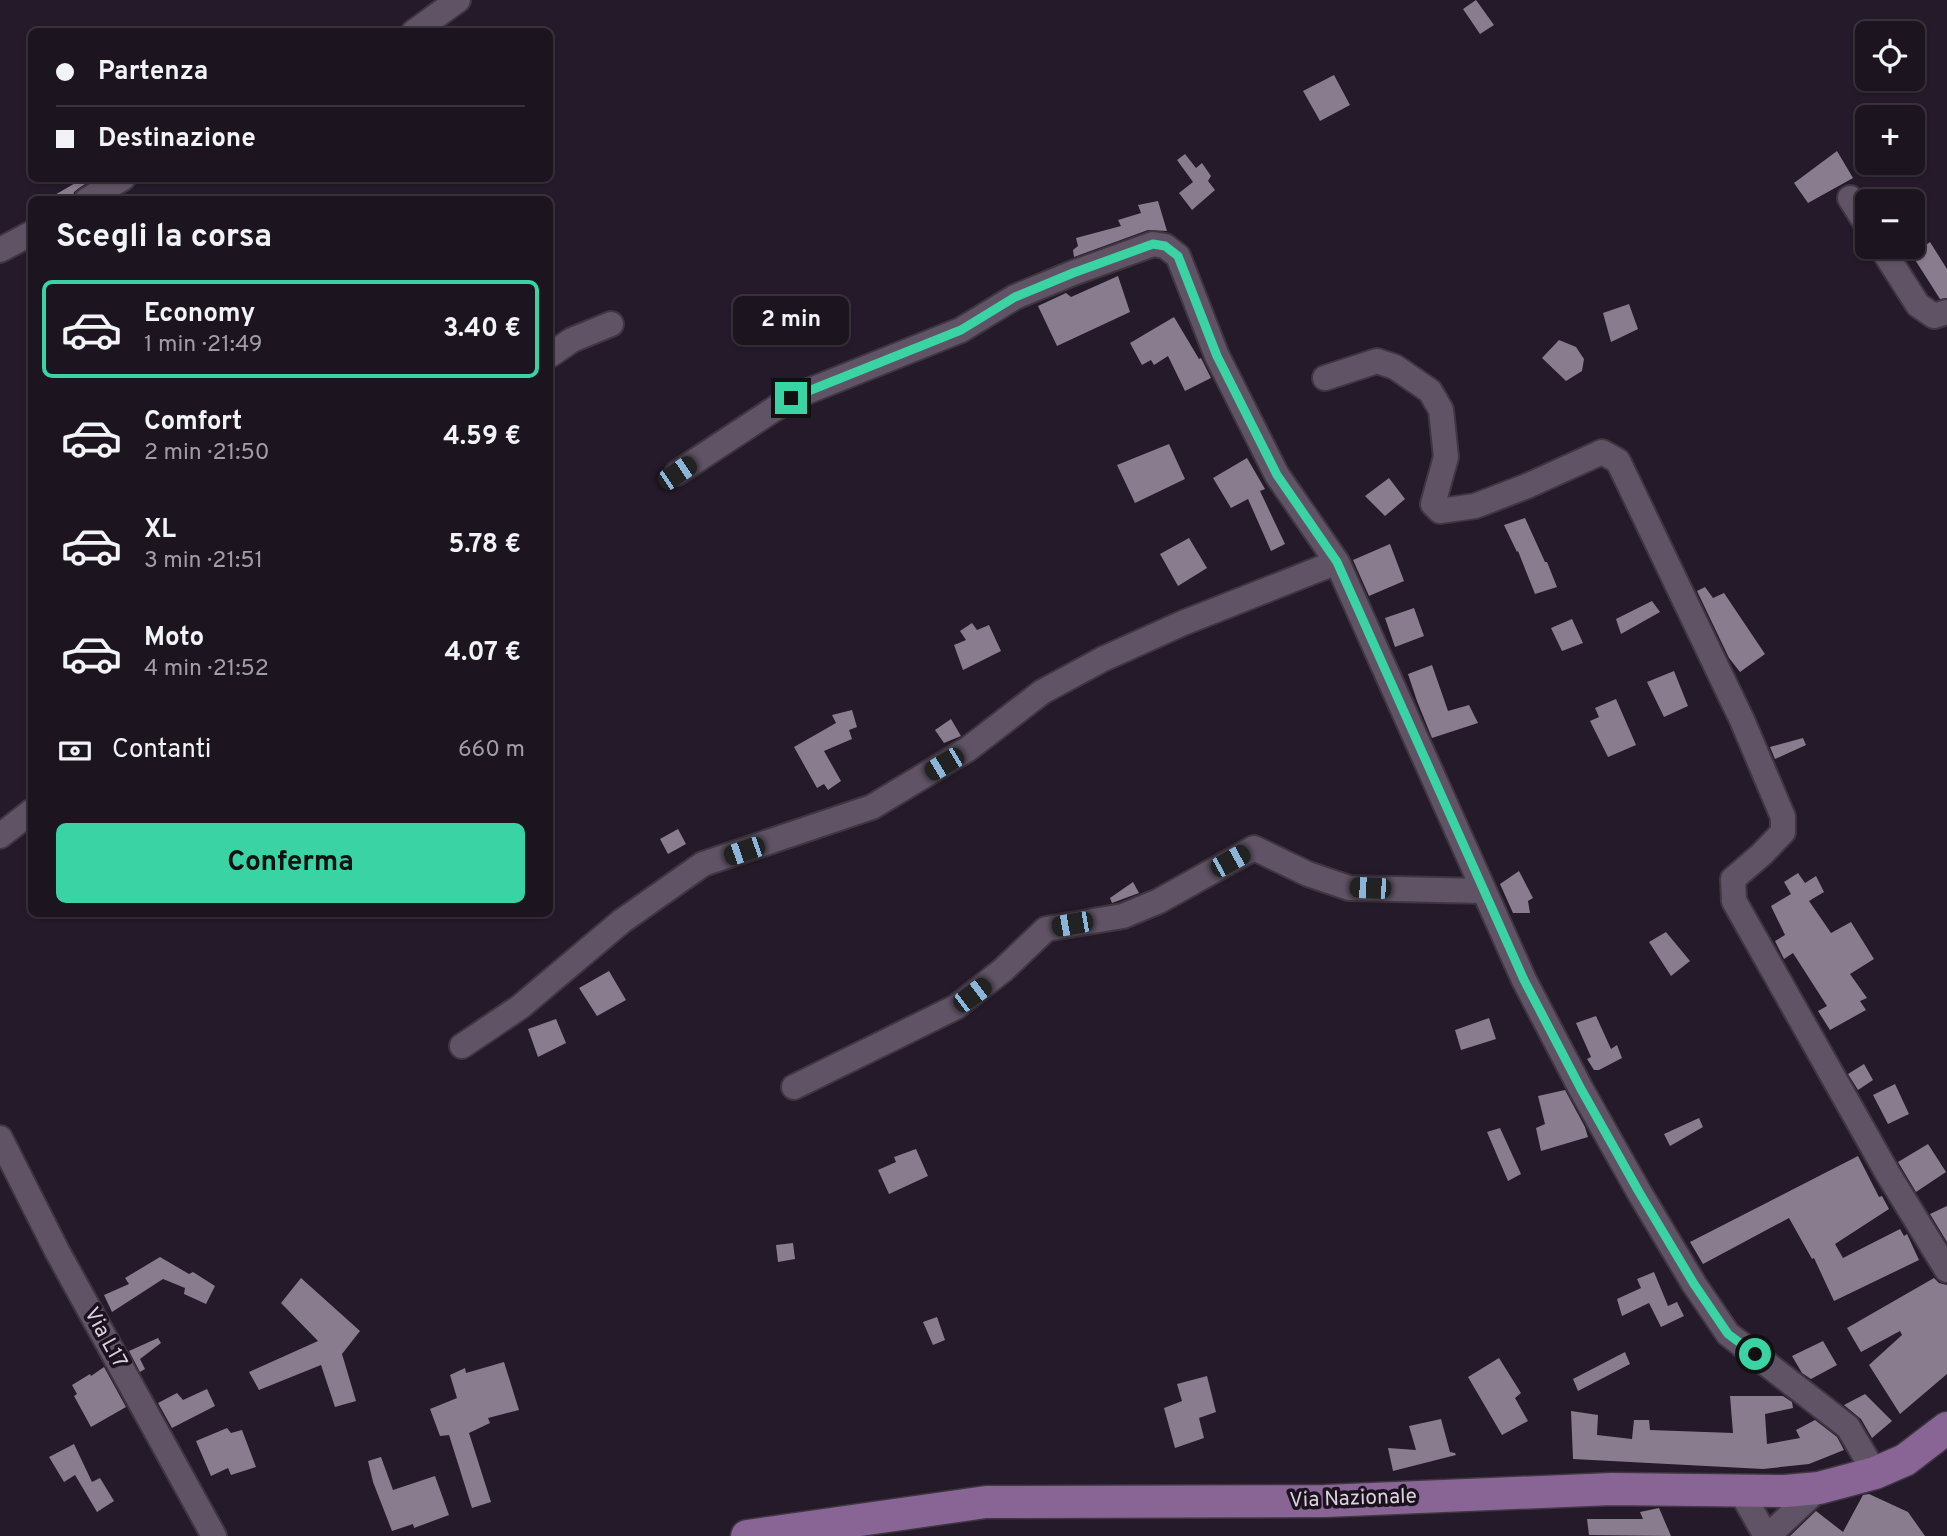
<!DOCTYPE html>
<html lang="it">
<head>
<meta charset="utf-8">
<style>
  :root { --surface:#1c141f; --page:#29212c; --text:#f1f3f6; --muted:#a09ea4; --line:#3a333d; --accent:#3ad4a4 }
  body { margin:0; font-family:Overpass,sans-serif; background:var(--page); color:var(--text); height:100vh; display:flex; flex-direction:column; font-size:26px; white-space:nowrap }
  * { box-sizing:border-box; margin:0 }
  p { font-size:23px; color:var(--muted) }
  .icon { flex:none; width:38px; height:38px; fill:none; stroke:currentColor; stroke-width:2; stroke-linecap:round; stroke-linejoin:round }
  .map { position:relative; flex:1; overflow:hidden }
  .drawer { position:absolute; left:28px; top:196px; width:525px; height:721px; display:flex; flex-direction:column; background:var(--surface); border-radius:10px; box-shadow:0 2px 5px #0004,0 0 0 2px var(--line) }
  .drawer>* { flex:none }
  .banner { position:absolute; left:28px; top:28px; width:525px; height:154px; border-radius:10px; box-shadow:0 2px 5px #0004,0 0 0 2px var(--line); display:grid; align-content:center; height:154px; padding:0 28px; background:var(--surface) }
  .controls { position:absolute; left:1855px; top:21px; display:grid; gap:14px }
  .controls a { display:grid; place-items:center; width:70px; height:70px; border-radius:10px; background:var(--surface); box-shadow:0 2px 5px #0004,0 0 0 2px var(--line); font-size:35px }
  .end { position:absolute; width:32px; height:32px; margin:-16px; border:9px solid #3ad4a4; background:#111; box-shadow:0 0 0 4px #111 }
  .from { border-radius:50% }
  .bubble { position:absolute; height:49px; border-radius:10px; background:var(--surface); box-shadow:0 2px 5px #0004,0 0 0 2px var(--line); font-size:23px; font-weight:700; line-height:49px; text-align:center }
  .car { position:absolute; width:21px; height:42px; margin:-21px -10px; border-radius:9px; box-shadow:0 0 5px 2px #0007; background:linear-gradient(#222 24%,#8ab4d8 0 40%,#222 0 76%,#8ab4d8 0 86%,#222 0) }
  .banner b { display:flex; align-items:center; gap:24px; height:66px; font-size:26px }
  .banner b+b { border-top:2px solid var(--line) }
  .banner i { width:18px; height:18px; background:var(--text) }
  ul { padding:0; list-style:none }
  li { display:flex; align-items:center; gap:21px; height:98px; margin:0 14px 10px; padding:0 14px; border:4px solid transparent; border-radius:10px }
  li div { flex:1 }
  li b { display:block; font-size:26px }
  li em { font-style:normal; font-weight:700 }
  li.selected { border-color:var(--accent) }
  li>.icon { width:63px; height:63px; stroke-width:1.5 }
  h2 { padding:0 28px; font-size:32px; line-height:84px }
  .pay { display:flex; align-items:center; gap:18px; height:77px; padding:0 28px; font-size:26px }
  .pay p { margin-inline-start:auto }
  .primary-button { display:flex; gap:14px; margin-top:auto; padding:14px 28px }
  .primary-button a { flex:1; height:80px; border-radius:10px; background:var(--accent); color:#111; font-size:28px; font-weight:700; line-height:80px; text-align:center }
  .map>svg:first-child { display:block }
  .building { fill:#8a7c8f }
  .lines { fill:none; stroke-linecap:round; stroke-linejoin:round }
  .minor-casing { stroke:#3f3642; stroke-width:28 }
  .major-casing { stroke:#3f3642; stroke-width:35 }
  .minor { stroke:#605365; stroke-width:24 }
  .major { stroke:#896596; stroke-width:32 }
  .route { stroke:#3ad4a4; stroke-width:9 }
  .labels { text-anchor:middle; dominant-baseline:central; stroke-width:7; stroke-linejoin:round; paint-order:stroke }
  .street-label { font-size:21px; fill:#dbd3dd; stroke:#1b111f }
</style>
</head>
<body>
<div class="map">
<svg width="1947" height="1536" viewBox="0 0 1947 1536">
  <rect width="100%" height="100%" fill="#251a29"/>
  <!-- building -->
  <path class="building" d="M1476,0L1494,25L1480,34L1463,9Z
    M1334,75L1350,105L1320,121L1303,91Z
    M1837,151L1853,178L1808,203L1794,183Z
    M1185,154L1196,168L1202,163L1211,176L1208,181L1215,190L1192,210L1179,193L1193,182L1177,160Z
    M84,178H94L79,188L74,192L72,200H46Z
    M1158,201L1167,231L1148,230L1074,257L1073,250L1078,246L1076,238L1121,226L1118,220L1141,213L1138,205Z
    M1930,242L1947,269V298L1940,299L1912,255Z
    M1118,276L1130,312L1057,346L1038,306L1066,293L1071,297Z
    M1629,304L1638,329L1611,342L1603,313Z
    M1174,317L1199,359L1201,358L1211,378L1185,391L1168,356L1154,365L1151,360L1142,365L1130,343Z
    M1559,340L1576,347L1584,359L1582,371L1566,381L1542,358Z
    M1169,444L1185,479L1135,503L1117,465Z
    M1247,458L1265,489L1260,491L1285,544L1271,551L1248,499L1231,508L1213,478Z
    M1389,478L1405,499L1385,516L1365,496Z
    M1525,518L1545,562H1547L1557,587L1535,594L1518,551L1517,552L1504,525Z
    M1189,538L1207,568L1178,586L1160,554Z
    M1390,544L1404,581L1369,596L1353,560Z
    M1705,587L1713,598L1724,593L1765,654L1740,672L1729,658L1697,591Z
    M1652,601L1660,612L1621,634L1616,619Z
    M1414,608L1424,636L1395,647L1385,618Z
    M1572,619L1583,643L1562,651L1551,628Z
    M972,623L977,630L989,625L1001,651L963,670L954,645L966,640L960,631Z
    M1432,665L1448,711L1469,705L1478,723L1432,738L1417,701L1408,674Z
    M1674,671L1688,706L1664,717L1647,682Z
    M1616,699L1636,745L1608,757L1590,721L1599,717L1595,708Z
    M852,710L857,727L849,730L852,739L824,751L841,781L828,790L824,784L817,788L794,747L836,723L832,715Z
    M951,719L961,736L944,743L935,730Z
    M1803,738L1806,745L1775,759L1770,747Z
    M678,829L686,844L668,854L660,839Z
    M1519,871L1533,898L1528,901L1530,913H1513L1500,884Z
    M1798,873L1805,883L1816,876L1824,892L1809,901L1831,933L1851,922L1874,959L1850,974L1867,998L1860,1001L1866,1010L1830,1030L1818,1011L1827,1006L1793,953L1784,959L1775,941L1785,935L1771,906L1791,894L1784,882Z
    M1133,882L1139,893L1112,903L1110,898Z
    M1666,932L1690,961L1671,976L1649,942Z
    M609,971L626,1000L597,1016L579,988Z
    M1596,1016L1611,1049L1617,1045L1622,1058L1599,1070H1594L1587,1059L1591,1057L1576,1023Z
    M1489,1018L1496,1039L1461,1050L1455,1030Z
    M556,1019L566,1043L538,1057L528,1029Z
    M1864,1064L1873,1080L1858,1090L1848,1074Z
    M1895,1084L1909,1114L1888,1124L1873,1095Z
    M1565,1090L1585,1127L1588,1137L1541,1151L1536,1128L1545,1124L1538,1096Z
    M1699,1118L1703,1127L1670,1146L1664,1134Z
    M1500,1128L1521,1174L1508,1181L1487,1132Z
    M1928,1144L1946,1172L1916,1192L1898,1162Z
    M916,1149L928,1176L889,1194L878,1170L896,1162L894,1157Z
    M1858,1156L1879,1197L1882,1196L1889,1209L1835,1244L1843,1258L1900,1229L1904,1236L1907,1234L1919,1260L1834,1301L1814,1258L1812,1259L1789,1218L1703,1264L1690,1242Z
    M1947,1206V1242L1930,1214Z
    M793,1243L795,1259L778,1262L776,1245Z
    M160,1257L189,1274L193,1272L215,1286L206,1304L184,1294L185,1288L163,1279L112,1312L104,1295L129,1284L125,1278Z
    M1654,1272L1668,1306L1677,1302L1684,1316L1661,1327L1649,1303L1622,1316L1617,1299L1641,1288L1637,1279Z
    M301,1278L360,1331L342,1354L356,1401L335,1407L321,1365L259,1390L249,1372L318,1341L281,1303Z
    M1934,1278L1939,1283L1947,1285V1374L1900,1414L1869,1365L1902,1335L1900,1331L1861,1352L1847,1328Z
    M937,1317L945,1340L933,1345L923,1322Z
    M158,1338L161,1343L140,1359L145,1369L140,1372L129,1351Z
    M1823,1341L1837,1365L1811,1379L1802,1373L1792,1356Z
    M1625,1352L1630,1364L1578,1391L1573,1379Z
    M1499,1358L1521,1393L1515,1398L1528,1421L1502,1435L1468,1377Z
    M504,1362L519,1410L488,1418L490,1423L469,1433L491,1502L472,1508L449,1435L440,1436L430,1409L457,1398L450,1375L465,1368L466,1373Z
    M104,1367L126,1407L91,1427L74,1396L77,1394L72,1385L90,1374L91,1376Z
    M1207,1376L1216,1412L1199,1418L1204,1438L1175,1448L1164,1408L1182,1401L1177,1384Z
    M207,1389L215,1406L172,1428L158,1403L177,1393L183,1400Z
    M1865,1394L1892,1421L1872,1438L1861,1419L1844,1405Z
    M1730,1396H1783L1792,1402L1793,1408L1765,1414L1767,1444L1800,1438L1796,1430L1815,1420L1837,1437L1844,1450L1809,1464L1763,1469L1573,1459L1571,1411L1598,1415L1597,1435L1632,1439L1634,1420H1649L1650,1430L1733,1433Z
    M1441,1419L1450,1452L1455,1453L1456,1455L1393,1471L1388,1448L1416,1450L1409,1426Z
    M227,1428L231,1433L242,1430L256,1467L231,1475L228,1468L211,1476L196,1441Z
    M74,1444L92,1482L100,1478L114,1501L97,1512L75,1475L64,1482L49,1457Z
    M381,1457L393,1490L435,1476L449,1515L414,1528L413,1524L392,1531L373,1482L368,1461Z
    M1869,1494L1908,1512L1925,1536H1790L1816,1511L1843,1532L1863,1495Z
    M1659,1508L1671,1536L1589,1535L1587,1519H1643L1640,1512Z"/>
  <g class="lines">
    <defs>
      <path id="minor" d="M414,32L458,0
        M1850,198L1867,225
        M87,200L123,178
        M1881,247L1918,305L1934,316L1947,312
        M0,250L32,233
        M550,355L572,340L611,324
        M1325,378L1377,361L1395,367L1430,391L1441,410L1446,457L1433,504L1440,511L1475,506L1527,486L1602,452L1618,461L1742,720L1783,817V832L1762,854L1733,879L1734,901L1888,1174L1947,1270
        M677,473L791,398L961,330L1015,297L1073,273L1153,244L1165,246L1178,256L1217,356L1277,475L1337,562L1524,980L1581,1089L1639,1192L1694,1284L1728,1334L1848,1427L1875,1473
        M0,836L32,811
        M462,1046L520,1007L622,921L703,864L872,807L968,749L1042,692L1103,659L1183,623L1337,562
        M794,1087L956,1007L1003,970L1046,929L1123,916L1159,901L1254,848L1308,874L1349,888L1484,891
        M0,1138L57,1251L214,1536
        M1741,1492L1766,1536
        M1768,1536L1819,1488"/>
      <path id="major" d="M747,1536L986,1502L1325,1501L1612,1489L1785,1491L1819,1488L1875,1473L1905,1460L1947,1428"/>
    </defs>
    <!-- minor casing -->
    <use href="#minor" class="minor-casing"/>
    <!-- major casing -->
    <use href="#major" class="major-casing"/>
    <!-- minor -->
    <use href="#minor" class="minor"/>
    <!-- major -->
    <use href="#major" class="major"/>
  </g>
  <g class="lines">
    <!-- route -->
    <path class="route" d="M791,398L961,330L1015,297L1073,273L1153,244L1165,246L1178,256L1217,356L1277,475L1337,562L1524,980L1581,1089L1639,1192L1694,1284L1728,1334L1755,1354"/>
  </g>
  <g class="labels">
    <!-- street labels -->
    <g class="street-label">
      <text transform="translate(105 1338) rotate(61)">Via L17</text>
      <text transform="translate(1353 1499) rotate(-2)">Via Nazionale</text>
    </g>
  </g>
</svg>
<div class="controls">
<a><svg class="icon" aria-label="locate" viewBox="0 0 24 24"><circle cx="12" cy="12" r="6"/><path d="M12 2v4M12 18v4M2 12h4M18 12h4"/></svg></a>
<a>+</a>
<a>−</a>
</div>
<i class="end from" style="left:1755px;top:1354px"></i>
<i class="end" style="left:791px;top:398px"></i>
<div class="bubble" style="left:733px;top:296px;width:116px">2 min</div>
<i class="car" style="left:677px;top:473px;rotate:56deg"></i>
<i class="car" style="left:944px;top:764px;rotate:239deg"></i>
<i class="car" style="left:744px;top:851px;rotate:251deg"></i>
<i class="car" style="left:1230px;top:861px;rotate:61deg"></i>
<i class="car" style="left:1370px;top:888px;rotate:272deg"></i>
<i class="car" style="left:1072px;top:924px;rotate:260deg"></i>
<i class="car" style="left:972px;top:995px;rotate:53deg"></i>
<div class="banner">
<b><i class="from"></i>Partenza</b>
<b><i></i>Destinazione</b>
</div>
<section class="drawer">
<h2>Scegli la corsa</h2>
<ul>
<li class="selected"><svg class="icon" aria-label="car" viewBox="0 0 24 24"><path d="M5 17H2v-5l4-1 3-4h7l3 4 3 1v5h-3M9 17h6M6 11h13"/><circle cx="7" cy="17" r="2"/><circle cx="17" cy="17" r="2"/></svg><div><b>Economy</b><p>1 min · 21:49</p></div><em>3.40 €</em></li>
<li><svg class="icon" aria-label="car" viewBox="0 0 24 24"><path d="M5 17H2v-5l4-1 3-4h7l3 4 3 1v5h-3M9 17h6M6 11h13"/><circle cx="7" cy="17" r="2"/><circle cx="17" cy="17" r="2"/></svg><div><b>Comfort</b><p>2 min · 21:50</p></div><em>4.59 €</em></li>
<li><svg class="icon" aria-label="car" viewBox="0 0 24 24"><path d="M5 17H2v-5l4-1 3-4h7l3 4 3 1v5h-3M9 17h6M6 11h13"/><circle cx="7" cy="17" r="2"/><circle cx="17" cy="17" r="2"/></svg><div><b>XL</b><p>3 min · 21:51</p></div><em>5.78 €</em></li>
<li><svg class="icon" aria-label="car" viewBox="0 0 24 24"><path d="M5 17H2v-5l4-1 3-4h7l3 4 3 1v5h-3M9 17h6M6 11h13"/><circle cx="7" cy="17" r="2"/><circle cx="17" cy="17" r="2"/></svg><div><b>Moto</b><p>4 min · 21:52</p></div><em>4.07 €</em></li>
</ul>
<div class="pay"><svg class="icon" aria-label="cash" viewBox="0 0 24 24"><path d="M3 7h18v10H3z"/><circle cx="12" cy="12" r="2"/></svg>Contanti<p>660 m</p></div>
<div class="primary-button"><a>Conferma</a></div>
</section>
</div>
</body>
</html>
